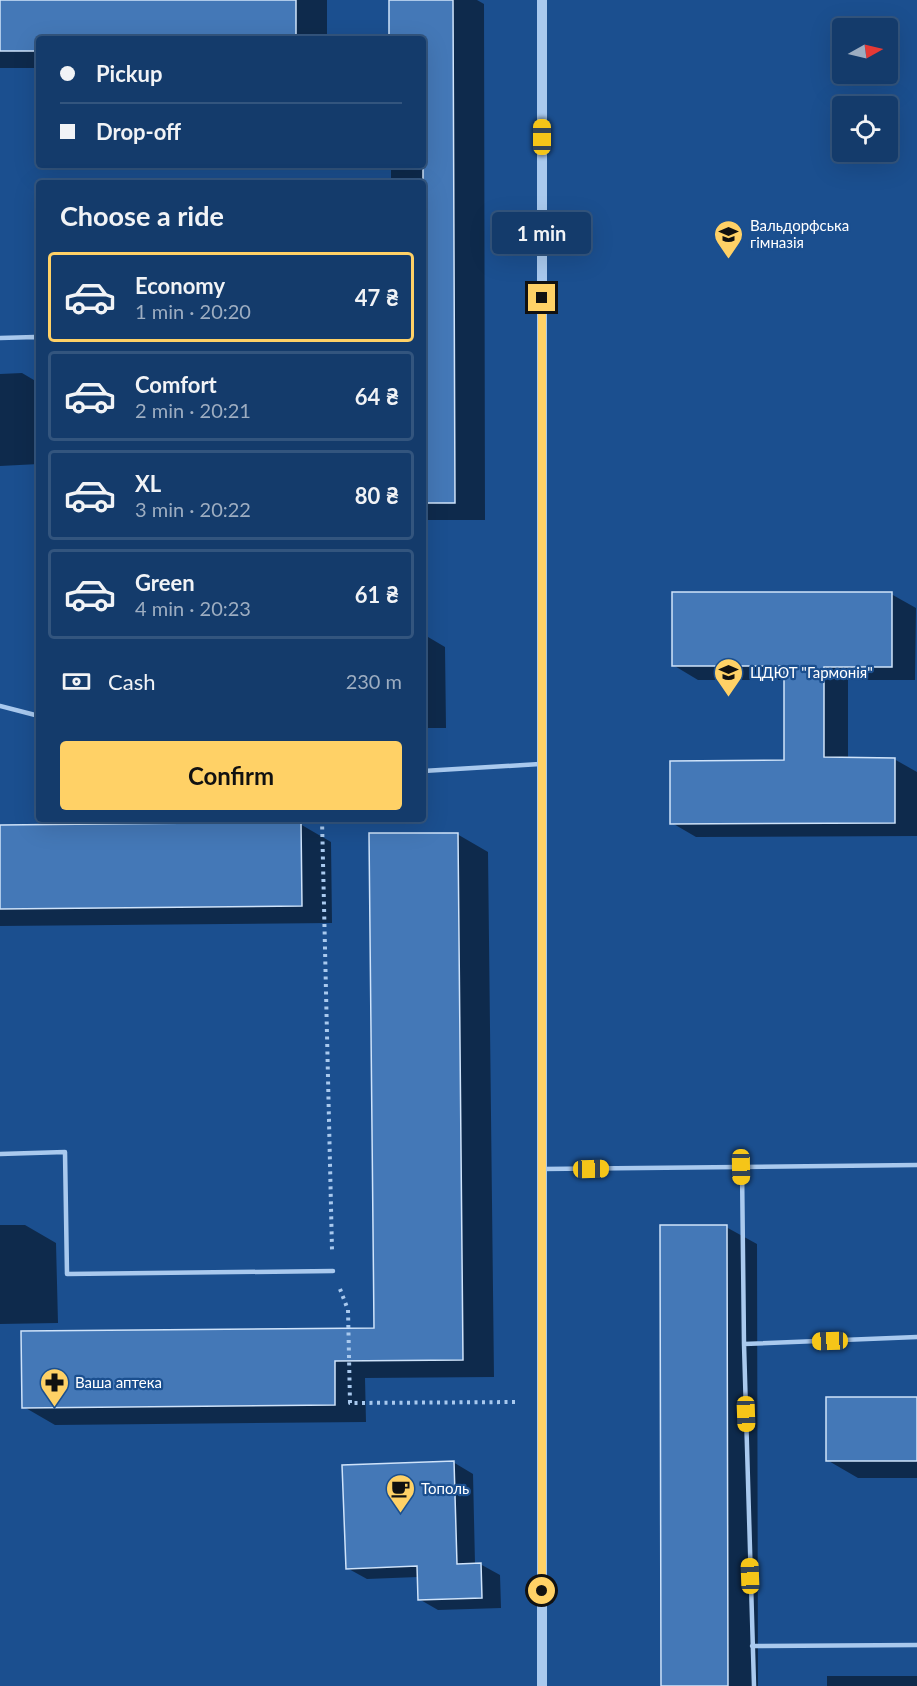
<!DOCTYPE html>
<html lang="en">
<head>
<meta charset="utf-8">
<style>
  :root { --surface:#143b6b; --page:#1d4271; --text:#f1f3f6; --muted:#9dadc1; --line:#33557e; --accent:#ffd166 }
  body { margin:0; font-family:Lato,sans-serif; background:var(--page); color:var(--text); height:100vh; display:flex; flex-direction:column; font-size:22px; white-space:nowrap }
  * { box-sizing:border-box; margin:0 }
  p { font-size:20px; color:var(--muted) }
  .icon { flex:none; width:33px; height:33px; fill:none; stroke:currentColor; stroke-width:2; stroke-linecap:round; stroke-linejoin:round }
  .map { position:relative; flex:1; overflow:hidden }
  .panel { position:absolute; left:36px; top:180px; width:390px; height:642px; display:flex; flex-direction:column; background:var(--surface); border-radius:6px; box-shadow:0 6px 24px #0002,0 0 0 2px var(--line) }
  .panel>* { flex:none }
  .guide { position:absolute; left:36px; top:36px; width:390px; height:132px; border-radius:6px; box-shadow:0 6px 24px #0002,0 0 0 2px var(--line); display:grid; align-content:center; height:132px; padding:0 24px; background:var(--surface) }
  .needle { width:39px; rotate:82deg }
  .controls { position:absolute; left:832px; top:18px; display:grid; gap:12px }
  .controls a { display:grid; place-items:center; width:66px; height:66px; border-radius:6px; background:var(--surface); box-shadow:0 6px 24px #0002,0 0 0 2px var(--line); font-size:30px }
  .end { position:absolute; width:27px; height:27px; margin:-14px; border:8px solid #ffd166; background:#111; box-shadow:0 0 0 3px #111 }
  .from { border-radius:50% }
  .bubble { position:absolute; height:42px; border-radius:6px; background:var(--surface); box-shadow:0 6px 24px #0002,0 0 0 2px var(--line); font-size:20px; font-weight:700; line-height:42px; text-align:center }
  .car { position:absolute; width:18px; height:36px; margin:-18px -9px; border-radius:8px; box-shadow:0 0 4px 2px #0007; background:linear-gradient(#f5c518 24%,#345 0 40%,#f5c518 0 76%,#345 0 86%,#f5c518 0) }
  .guide b { display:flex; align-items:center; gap:21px; height:57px; font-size:22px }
  .guide b+b { border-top:2px solid var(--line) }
  .guide i { width:15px; height:15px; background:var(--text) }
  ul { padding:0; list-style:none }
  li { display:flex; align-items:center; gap:18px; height:90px; margin:0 12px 9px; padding:0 12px; border:3px solid var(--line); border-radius:6px }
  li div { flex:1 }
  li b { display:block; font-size:22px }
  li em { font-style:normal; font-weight:700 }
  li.active { border-color:var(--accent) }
  li>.icon { width:54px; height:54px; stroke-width:1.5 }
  h2 { padding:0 24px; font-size:27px; line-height:72px }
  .pay { display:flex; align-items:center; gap:15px; height:66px; padding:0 24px; font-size:22px }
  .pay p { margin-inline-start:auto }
  .action { display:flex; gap:12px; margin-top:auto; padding:12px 24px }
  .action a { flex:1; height:69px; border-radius:6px; background:var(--accent); color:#111; font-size:24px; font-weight:700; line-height:69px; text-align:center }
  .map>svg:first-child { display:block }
  .shadow { fill:#0007 }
  .building { fill:#4478b7; stroke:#cfe3fa; stroke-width:1.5 }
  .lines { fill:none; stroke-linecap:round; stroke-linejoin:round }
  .path { stroke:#a9c9ee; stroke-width:4; stroke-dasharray:3 4.5; stroke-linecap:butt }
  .service { stroke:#a9c9ee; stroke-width:4.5 }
  .tertiary { stroke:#a9c9ee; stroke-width:10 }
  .route { stroke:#ffd166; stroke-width:8 }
  .labels { text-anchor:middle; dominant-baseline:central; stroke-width:4.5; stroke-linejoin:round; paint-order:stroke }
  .poi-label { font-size:15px; fill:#fff; stroke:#1b4f8f; text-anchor:start }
</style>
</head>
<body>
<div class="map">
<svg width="917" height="1686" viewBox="0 0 917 1686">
  <rect width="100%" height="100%" fill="#1b4f8f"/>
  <!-- shadow -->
  <path class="shadow" d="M0,0H327V39H39V68H0Z
    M391,0H477L484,4L485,520H423V183H391V165H423V39H391Z
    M22,373L39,383V464L0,466V374Z
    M891,594L916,608L915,680H848V759H894L917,772V836L696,837L672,823L786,762L785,680H698L673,665Z
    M423,634L445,647L446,728H423Z
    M300,824L331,842L332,923L0,926V827Z
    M457,834L488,852L494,1377L365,1378L366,1422L55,1425L24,1407L376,1329Z
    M0,1225H25L56,1243L58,1323L0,1324Z
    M726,1227L757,1244L758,1686H663Z
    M917,1398V1478H858L827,1460Z
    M453,1462L473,1474L475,1564H480L500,1575L501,1608L438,1610L419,1599L418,1577L367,1579L347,1568Z
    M827,1676H917V1686H827Z"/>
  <!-- building -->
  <path class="building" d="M0,0H296V39H39V51H0Z
    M389,0H453L455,503H423V39H389Z
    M672,592H892V667H824V757L895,758V823L670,824V761L784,760V666H672Z
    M301,822L302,906L0,909V825Z
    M369,833H458L463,1360L335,1361V1405L22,1408L21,1331L374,1328Z
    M660,1225H727L728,1686H661Z
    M826,1397H917V1461H826Z
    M454,1461L457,1564L481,1563L482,1598L418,1600L417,1566L346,1569L342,1465Z"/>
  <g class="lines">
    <!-- path -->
    <path class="path" d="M322,819L332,1250
      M340,1289L348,1310L350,1403L518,1402"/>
    <!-- service -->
    <path class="service" d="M0,338L35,337L39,343
      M0,706L39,716
      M423,771L540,764
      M0,1154L65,1152L67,1274L333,1271
      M742,1167L744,1344
      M542,1169L917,1165
      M752,1646L917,1645
      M754,1686L744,1344L917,1337"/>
    <!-- tertiary -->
    <path class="tertiary" d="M542,0V1686"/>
  </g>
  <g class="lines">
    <!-- route -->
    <path class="route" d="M542,298V1591"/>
  </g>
  <!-- icons -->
  <defs>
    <symbol id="school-pin" viewBox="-11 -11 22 30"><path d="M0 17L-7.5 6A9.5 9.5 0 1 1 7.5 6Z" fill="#ffd166" stroke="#1b4f8f"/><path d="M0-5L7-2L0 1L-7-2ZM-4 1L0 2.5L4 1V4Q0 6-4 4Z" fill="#111"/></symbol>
    <symbol id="pharmacy-pin" viewBox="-11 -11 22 30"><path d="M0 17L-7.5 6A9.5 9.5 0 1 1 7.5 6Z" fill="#ffd166" stroke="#1b4f8f"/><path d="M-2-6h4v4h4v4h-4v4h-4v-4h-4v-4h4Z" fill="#111"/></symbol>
    <symbol id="cafe-pin" viewBox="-11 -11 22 30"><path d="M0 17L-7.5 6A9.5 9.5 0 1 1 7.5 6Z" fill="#ffd166" stroke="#1b4f8f"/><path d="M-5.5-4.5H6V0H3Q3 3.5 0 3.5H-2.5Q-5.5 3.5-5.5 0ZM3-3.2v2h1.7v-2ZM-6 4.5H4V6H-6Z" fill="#111"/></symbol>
  </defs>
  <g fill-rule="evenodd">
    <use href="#school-pin" x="712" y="218" width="33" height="45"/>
    <use href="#school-pin" x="712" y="656" width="33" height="45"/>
    <use href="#pharmacy-pin" x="38" y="1366" width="33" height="45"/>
    <use href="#cafe-pin" x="384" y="1472" width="33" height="45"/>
  </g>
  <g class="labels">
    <!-- poi labels -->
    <g class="poi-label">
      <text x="750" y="225">Вальдорфська<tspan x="750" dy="17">гімназія</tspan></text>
      <text x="750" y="672">ЦДЮТ "Гармонія"</text>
      <text x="75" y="1382">Ваша аптека</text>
      <text x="421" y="1488">Тополь</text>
    </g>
  </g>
</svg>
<div class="controls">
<a><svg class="needle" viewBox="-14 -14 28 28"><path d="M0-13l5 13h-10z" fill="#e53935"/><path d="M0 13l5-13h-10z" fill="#9dadc1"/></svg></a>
<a><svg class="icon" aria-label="locate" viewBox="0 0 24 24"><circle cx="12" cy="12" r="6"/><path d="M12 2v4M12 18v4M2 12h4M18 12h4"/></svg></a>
</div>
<i class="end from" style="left:542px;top:1591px"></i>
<i class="end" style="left:542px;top:298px"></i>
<div class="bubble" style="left:492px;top:212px;width:99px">1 min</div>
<i class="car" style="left:542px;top:137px;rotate:0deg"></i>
<i class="car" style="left:741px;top:1167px;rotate:179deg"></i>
<i class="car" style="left:591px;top:1169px;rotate:89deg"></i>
<i class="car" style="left:830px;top:1341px;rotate:268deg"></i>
<i class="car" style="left:746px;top:1414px;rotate:178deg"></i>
<i class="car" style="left:750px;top:1576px;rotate:358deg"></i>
<div class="guide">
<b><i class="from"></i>Pickup</b>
<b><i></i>Drop-off</b>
</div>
<section class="panel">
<h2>Choose a ride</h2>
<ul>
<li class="active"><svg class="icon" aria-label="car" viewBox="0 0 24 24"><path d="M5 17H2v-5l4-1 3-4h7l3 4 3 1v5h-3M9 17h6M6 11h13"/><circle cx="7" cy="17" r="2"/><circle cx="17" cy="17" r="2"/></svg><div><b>Economy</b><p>1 min · 20:20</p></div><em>47 ₴</em></li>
<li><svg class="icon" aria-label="car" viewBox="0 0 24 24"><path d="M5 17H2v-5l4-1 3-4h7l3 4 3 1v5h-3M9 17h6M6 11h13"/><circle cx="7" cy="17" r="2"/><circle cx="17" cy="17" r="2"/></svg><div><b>Comfort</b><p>2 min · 20:21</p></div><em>64 ₴</em></li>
<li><svg class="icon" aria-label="car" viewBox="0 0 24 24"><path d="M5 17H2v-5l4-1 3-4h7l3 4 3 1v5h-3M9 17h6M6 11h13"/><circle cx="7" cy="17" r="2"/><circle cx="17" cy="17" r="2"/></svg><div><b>XL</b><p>3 min · 20:22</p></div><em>80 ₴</em></li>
<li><svg class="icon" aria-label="car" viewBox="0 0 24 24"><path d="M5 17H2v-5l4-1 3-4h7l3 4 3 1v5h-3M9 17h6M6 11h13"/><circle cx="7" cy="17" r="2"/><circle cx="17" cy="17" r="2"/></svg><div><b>Green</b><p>4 min · 20:23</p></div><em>61 ₴</em></li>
</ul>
<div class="pay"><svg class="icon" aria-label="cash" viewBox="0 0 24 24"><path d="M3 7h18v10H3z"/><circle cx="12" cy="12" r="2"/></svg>Cash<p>230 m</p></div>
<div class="action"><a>Confirm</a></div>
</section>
</div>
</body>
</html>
